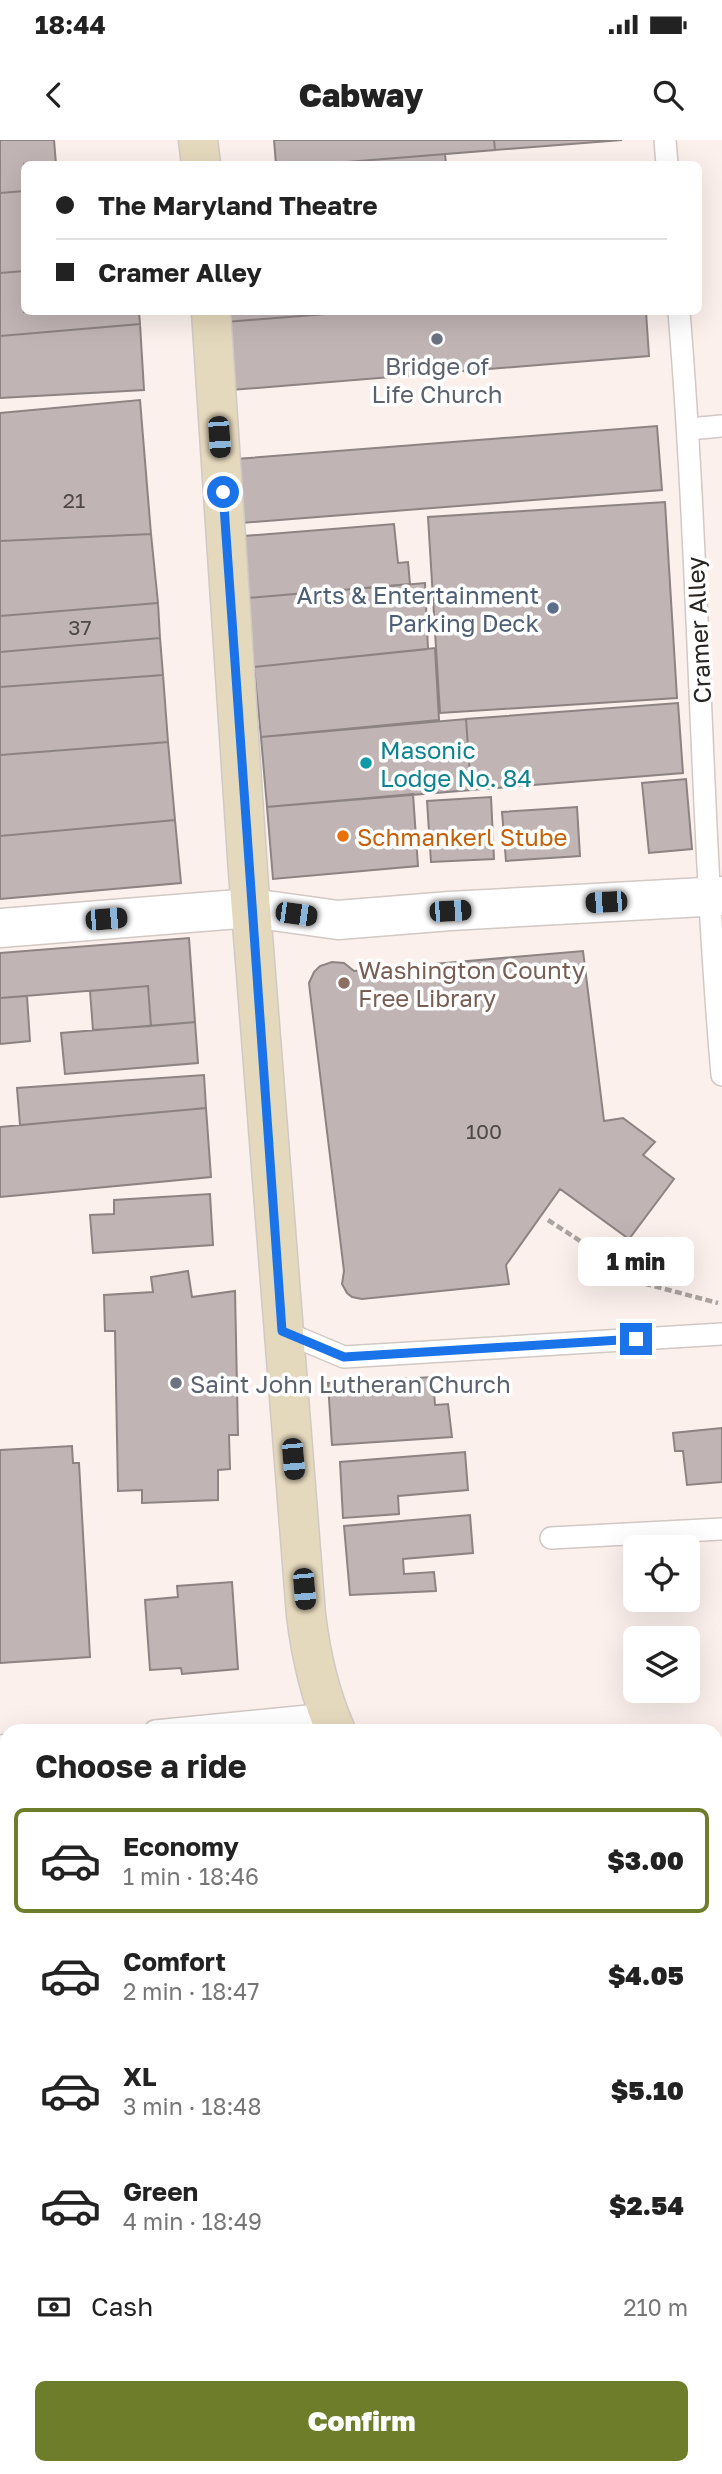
<!DOCTYPE html>
<html lang="en">
<head>
<meta charset="utf-8">
<style>
  :root { --surface:#fff; --page:#f6f6f6; --text:#222; --muted:#767676; --line:#e0e0e0; --accent:#6e7d2a }
  body { margin:0; font-family:"Golos Text",sans-serif; background:var(--page); color:var(--text); height:100vh; display:flex; flex-direction:column; font-size:26px; white-space:nowrap }
  * { box-sizing:border-box; margin:0 }
  p { font-size:23px; color:var(--muted) }
  .icon { flex:none; width:38px; height:38px; fill:none; stroke:currentColor; stroke-width:2; stroke-linecap:round; stroke-linejoin:round }
  .map { position:relative; flex:1; overflow:hidden }
  .drawer { position:absolute; left:0px; top:1584px; width:723px; height:751px; display:flex; flex-direction:column; background:var(--surface); border-radius:21px 21px 0 0; box-shadow:0 7px 28px #0002 }
  .drawer>* { flex:none }
  .hud { position:absolute; left:21px; top:21px; width:681px; height:154px; border-radius:10px; box-shadow:0 7px 28px #0002; display:grid; align-content:center; height:154px; padding:0 35px; background:var(--surface) }
  .fabs { position:absolute; left:623px; top:1395px; display:grid; gap:14px }
  .fabs a { display:grid; place-items:center; width:77px; height:77px; border-radius:10px; background:var(--surface); box-shadow:0 7px 28px #0002; font-size:35px }
  .end { position:absolute; width:32px; height:32px; margin:-16px; border:9px solid #1a73e8; background:#fff; box-shadow:0 0 0 4px #fff }
  .from { border-radius:50% }
  .bubble { position:absolute; height:49px; border-radius:10px; background:var(--surface); box-shadow:0 7px 28px #0002; font-size:23px; font-weight:800; line-height:49px; text-align:center }
  .car { position:absolute; width:21px; height:42px; margin:-21px -10px; border-radius:9px; box-shadow:0 0 5px 2px #0007; background:linear-gradient(#222 24%,#8ab4d8 0 40%,#222 0 76%,#8ab4d8 0 86%,#222 0) }
  .hud b { display:flex; align-items:center; gap:24px; height:66px; font-size:26px }
  .hud b+b { border-top:2px solid var(--line) }
  .hud i { width:18px; height:18px; background:var(--text) }
  ul { padding:0; list-style:none }
  li { display:flex; align-items:center; gap:21px; height:105px; margin:0 14px 10px; padding:0 21px; border:4px solid transparent; border-radius:10px }
  li div { flex:1 }
  li b { display:block; font-size:26px }
  li em { font-style:normal; font-weight:800 }
  li.on { border-color:var(--accent) }
  li>.icon { width:63px; height:63px; stroke-width:1.5 }
  h2 { padding:0 35px; font-size:32px; line-height:84px }
  .pay { display:flex; align-items:center; gap:18px; height:77px; padding:0 35px; font-size:26px }
  .pay p { margin-inline-start:auto }
  .action { display:flex; gap:14px; margin-top:auto; padding:14px 35px }
  .action a { flex:1; height:80px; border-radius:10px; background:var(--accent); color:#fff; font-size:28px; font-weight:800; line-height:80px; text-align:center }
  .status { display:flex; justify-content:space-between; align-items:center; height:49px; padding:0 35px; background:var(--surface); direction:ltr }
  .status svg { height:19px; fill:currentColor }
  header { display:flex; justify-content:space-between; align-items:center; height:91px; padding:0 35px; background:var(--surface); font-size:32px; font-weight:800 }
  .map>svg:first-child { display:block }
  .building { fill:#c0b5b4; stroke:#8d8382; stroke-width:2 }
  .lines { fill:none; stroke-linecap:round; stroke-linejoin:round }
  .service-casing { stroke:#d2c8c4; stroke-width:24 }
  .minor-casing { stroke:#d2c8c4; stroke-width:41 }
  .secondary-casing { stroke:#d2c8c4; stroke-width:41 }
  .path { stroke:#aba3a0; stroke-width:4.5; stroke-dasharray:7 3.5; stroke-linecap:butt }
  .service { stroke:#fff; stroke-width:21 }
  .minor { stroke:#fff; stroke-width:38 }
  .secondary { stroke:#e5d9bd; stroke-width:38 }
  .route { stroke:#1a73e8; stroke-width:9 }
  .worship-dot { fill:#6b7280; stroke:#fff; stroke-width:2.5 }
  .service-dot { fill:#5c6f8a; stroke:#fff; stroke-width:2.5 }
  .culture-dot { fill:#0f9aa8; stroke:#fff; stroke-width:2.5 }
  .food-dot { fill:#e8710a; stroke:#fff; stroke-width:2.5 }
  .education-dot { fill:#8d6e63; stroke:#fff; stroke-width:2.5 }
  .labels { text-anchor:middle; dominant-baseline:central; stroke-width:7; stroke-linejoin:round; paint-order:stroke }
  .number-label { font-size:21px; fill:#4e4846 }
  .worship-label { font-size:24px; fill:#5b616d; stroke:#fff }
  .service-label { font-size:24px; fill:#4e5e75; stroke:#fff; text-anchor:end }
  .street-label { font-size:24px; fill:#282422; stroke:#fff }
  .culture-label { font-size:24px; fill:#0d838f; stroke:#fff; text-anchor:start }
  .food-label { font-size:24px; fill:#c56008; stroke:#fff; text-anchor:start }
  .education-label { font-size:24px; fill:#785e54; stroke:#fff; text-anchor:start }
</style>
</head>
<body>
<div class="status"><b>18:44</b><svg viewBox="0 0 49 12"><path d="M0 12V9h3v3zM5 12V6h3v6zM10 12V3h3v9zM15 12V0h3v12zM26 1h20v11H26zM47 4h2v5h-2z"/></svg></div>
<header><svg class="icon" aria-label="back" viewBox="0 0 24 24"><path d="M15 5l-7 7 7 7"/></svg>Cabway<svg class="icon" aria-label="search" viewBox="0 0 24 24"><circle cx="10" cy="10" r="6"/><path d="M15 15l6 6"/></svg></header>
<div class="map">
<svg width="722" height="2334" viewBox="0 0 722 2334">
  <rect width="100%" height="100%" fill="#fbf0ec"/>
  <!-- building -->
  <path class="building" d="M0,0H54L56,24H24V51L0,53Z
    M274,0H494L495,10L322,24H276Z
    M494,0H622L495,10Z
    M445,14L446,24H322Z
    M24,51V131L0,133V53Z
    M24,131V172H139L140,184L0,196V133Z
    M225,172H351L226,182Z
    M351,172H646L649,216L231,250L226,182Z
    M140,184L144,250L0,258V196Z
    M140,260L151,394L0,401V273Z
    M657,286L662,350L241,383L236,319Z
    M665,362L677,558L440,573L428,377Z
    M394,384L398,423L408,422L410,444L248,458L244,396Z
    M151,394L158,463L0,476V401Z
    M425,443L428,509L254,527L248,458Z
    M158,463L160,498L0,512V476Z
    M160,498L163,535L0,547V512Z
    M435,508L439,580L261,597L254,527Z
    M163,535L168,602L0,615V547Z
    M678,563L683,633L471,650L466,579Z
    M466,579L471,650L267,667L261,597Z
    M168,602L175,680L0,696V615Z
    M686,639L692,709L649,713L642,643Z
    M413,654L418,726L273,739L267,667Z
    M491,657L494,719L431,722L427,661Z
    M577,667L580,716L506,721L502,672Z
    M175,680L181,743L0,759V696Z
    M189,798L195,882L151,886L148,846L0,858V813Z
    M583,811L604,981L623,978L655,1002L643,1015L674,1039L629,1099L560,1049L506,1125L509,1144L362,1159L352,1157L347,1153L342,1144L344,1131L310,852L309,843L314,832L320,826L332,822L344,823L354,831Z
    M148,846L151,886L93,890L90,851Z
    M27,856L30,901L0,904V858Z
    M195,882L198,923L65,934L61,893Z
    M204,935L206,968L20,985L17,948Z
    M206,968L211,1037L0,1057V987Z
    M210,1054L213,1105L93,1113L90,1075L114,1074V1060Z
    M188,1131L192,1157L235,1151L238,1295H229L230,1329L218,1330V1360L142,1363V1350L118,1351L115,1191H105L104,1155L153,1152L151,1137Z
    M433,1237L435,1265L448,1264L452,1297L332,1305L328,1243Z
    M722,1288V1342L687,1345L683,1311H675L673,1293Z
    M72,1306L73,1323H79L90,1517L0,1523V1310Z
    M465,1312L468,1350L398,1356L399,1374L343,1378L340,1322Z
    M470,1375L473,1413L403,1419L404,1434L434,1432L436,1451L350,1455L344,1386Z
    M232,1442L238,1529L182,1534L181,1528L150,1530L145,1460L178,1457L177,1446Z
    M716,1739H722V1807H716Z
    M144,2328H264L267,2334H147Z"/>
  <g class="lines">
    <defs>
      <path id="service" d="M665,0L667,24
        M679,172C700,426 700,681 722,935
        M689,289L722,286
        M282,1191L344,1217L722,1194
        M551,1398L722,1389
        M155,1591L328,1574
        M0,1606L7,1605
        M0,2255L7,2267
        M42,2328L46,2334
        M360,2334V2333"/>
      <path id="minor" d="M0,788L251,768L338,780L450,771L722,756
        M0,2079L7,2077"/>
      <path id="secondary" d="M198,0L201,24
        M211,172L248,732L306,1475C311,1516 319,1553 336,1591
        M716,1864L722,1863
        M716,2261L722,2272"/>
    </defs>
    <!-- service casing -->
    <use href="#service" class="service-casing"/>
    <!-- minor casing -->
    <use href="#minor" class="minor-casing"/>
    <!-- secondary casing -->
    <use href="#secondary" class="secondary-casing"/>
    <!-- path -->
    <path class="path" d="M548,1080L646,1144L718,1163"/>
    <!-- service -->
    <use href="#service" class="service"/>
    <!-- minor -->
    <use href="#minor" class="minor"/>
    <!-- secondary -->
    <use href="#secondary" class="secondary"/>
  </g>
  <g class="lines">
    <!-- route -->
    <path class="route" d="M223,352L282,1191L344,1217L636,1199"/>
  </g>
  <!-- markers -->
  <g class="worship-dot">
    <circle cx="437" cy="199" r="7"/>
    <circle cx="176" cy="1243" r="7"/>
  </g>
  <circle class="service-dot" cx="553" cy="468" r="7"/>
  <circle class="culture-dot" cx="366" cy="623" r="7"/>
  <circle class="food-dot" cx="343" cy="696" r="7"/>
  <circle class="education-dot" cx="344" cy="843" r="7"/>
  <g class="labels">
    <!-- number labels -->
    <g class="number-label">
      <text x="74" y="360">21</text>
      <text x="80" y="487">37</text>
      <text x="484" y="991">100</text>
    </g>
    <!-- worship labels -->
    <g class="worship-label">
      <text x="437" y="225">Bridge of<tspan x="437" dy="28">Life Church</tspan></text>
      <text x="190" y="1243" text-anchor="start">Saint John Lutheran Church</text>
    </g>
    <!-- service labels -->
    <g class="service-label">
      <text x="539" y="454">Arts &amp; Entertainment<tspan x="539" dy="28">Parking Deck</tspan></text>
    </g>
    <!-- street labels -->
    <g class="street-label">
      <text transform="translate(698 490) rotate(-93)">Cramer Alley</text>
    </g>
    <!-- culture labels -->
    <g class="culture-label">
      <text x="380" y="609">Masonic<tspan x="380" dy="28">Lodge No. 84</tspan></text>
    </g>
    <!-- food labels -->
    <g class="food-label">
      <text x="357" y="696">Schmankerl Stube</text>
    </g>
    <!-- education labels -->
    <g class="education-label">
      <text x="358" y="829">Washington County<tspan x="358" dy="28">Free Library</tspan></text>
    </g>
  </g>
</svg>
<div class="fabs">
<a><svg class="icon" aria-label="locate" viewBox="0 0 24 24"><circle cx="12" cy="12" r="6"/><path d="M12 2v4M12 18v4M2 12h4M18 12h4"/></svg></a>
<a><svg class="icon" aria-label="layers" viewBox="0 0 24 24"><path d="M12 4l9 5-9 5-9-5zM3 14l9 5 9-5"/></svg></a>
</div>
<i class="end from" style="left:223px;top:352px"></i>
<i class="end" style="left:636px;top:1199px"></i>
<div class="bubble" style="left:578px;top:1097px;width:116px">1 min</div>
<i class="car" style="left:219px;top:297px;rotate:176deg"></i>
<i class="car" style="left:606px;top:762px;rotate:267deg"></i>
<i class="car" style="left:450px;top:771px;rotate:87deg"></i>
<i class="car" style="left:296px;top:774px;rotate:98deg"></i>
<i class="car" style="left:106px;top:779px;rotate:85deg"></i>
<i class="car" style="left:293px;top:1319px;rotate:175deg"></i>
<i class="car" style="left:304px;top:1449px;rotate:175deg"></i>
<div class="hud">
<b><i class="from"></i>The Maryland Theatre</b>
<b><i></i>Cramer Alley</b>
</div>
<section class="drawer">
<h2>Choose a ride</h2>
<ul>
<li class="on"><svg class="icon" aria-label="car" viewBox="0 0 24 24"><path d="M5 17H2v-5l4-1 3-4h7l3 4 3 1v5h-3M9 17h6M6 11h13"/><circle cx="7" cy="17" r="2"/><circle cx="17" cy="17" r="2"/></svg><div><b>Economy</b><p>1 min · 18:46</p></div><em>$3.00</em></li>
<li><svg class="icon" aria-label="car" viewBox="0 0 24 24"><path d="M5 17H2v-5l4-1 3-4h7l3 4 3 1v5h-3M9 17h6M6 11h13"/><circle cx="7" cy="17" r="2"/><circle cx="17" cy="17" r="2"/></svg><div><b>Comfort</b><p>2 min · 18:47</p></div><em>$4.05</em></li>
<li><svg class="icon" aria-label="car" viewBox="0 0 24 24"><path d="M5 17H2v-5l4-1 3-4h7l3 4 3 1v5h-3M9 17h6M6 11h13"/><circle cx="7" cy="17" r="2"/><circle cx="17" cy="17" r="2"/></svg><div><b>XL</b><p>3 min · 18:48</p></div><em>$5.10</em></li>
<li><svg class="icon" aria-label="car" viewBox="0 0 24 24"><path d="M5 17H2v-5l4-1 3-4h7l3 4 3 1v5h-3M9 17h6M6 11h13"/><circle cx="7" cy="17" r="2"/><circle cx="17" cy="17" r="2"/></svg><div><b>Green</b><p>4 min · 18:49</p></div><em>$2.54</em></li>
</ul>
<div class="pay"><svg class="icon" aria-label="cash" viewBox="0 0 24 24"><path d="M3 7h18v10H3z"/><circle cx="12" cy="12" r="2"/></svg>Cash<p>210 m</p></div>
<div class="action"><a>Confirm</a></div>
</section>
</div>
</body>
</html>
